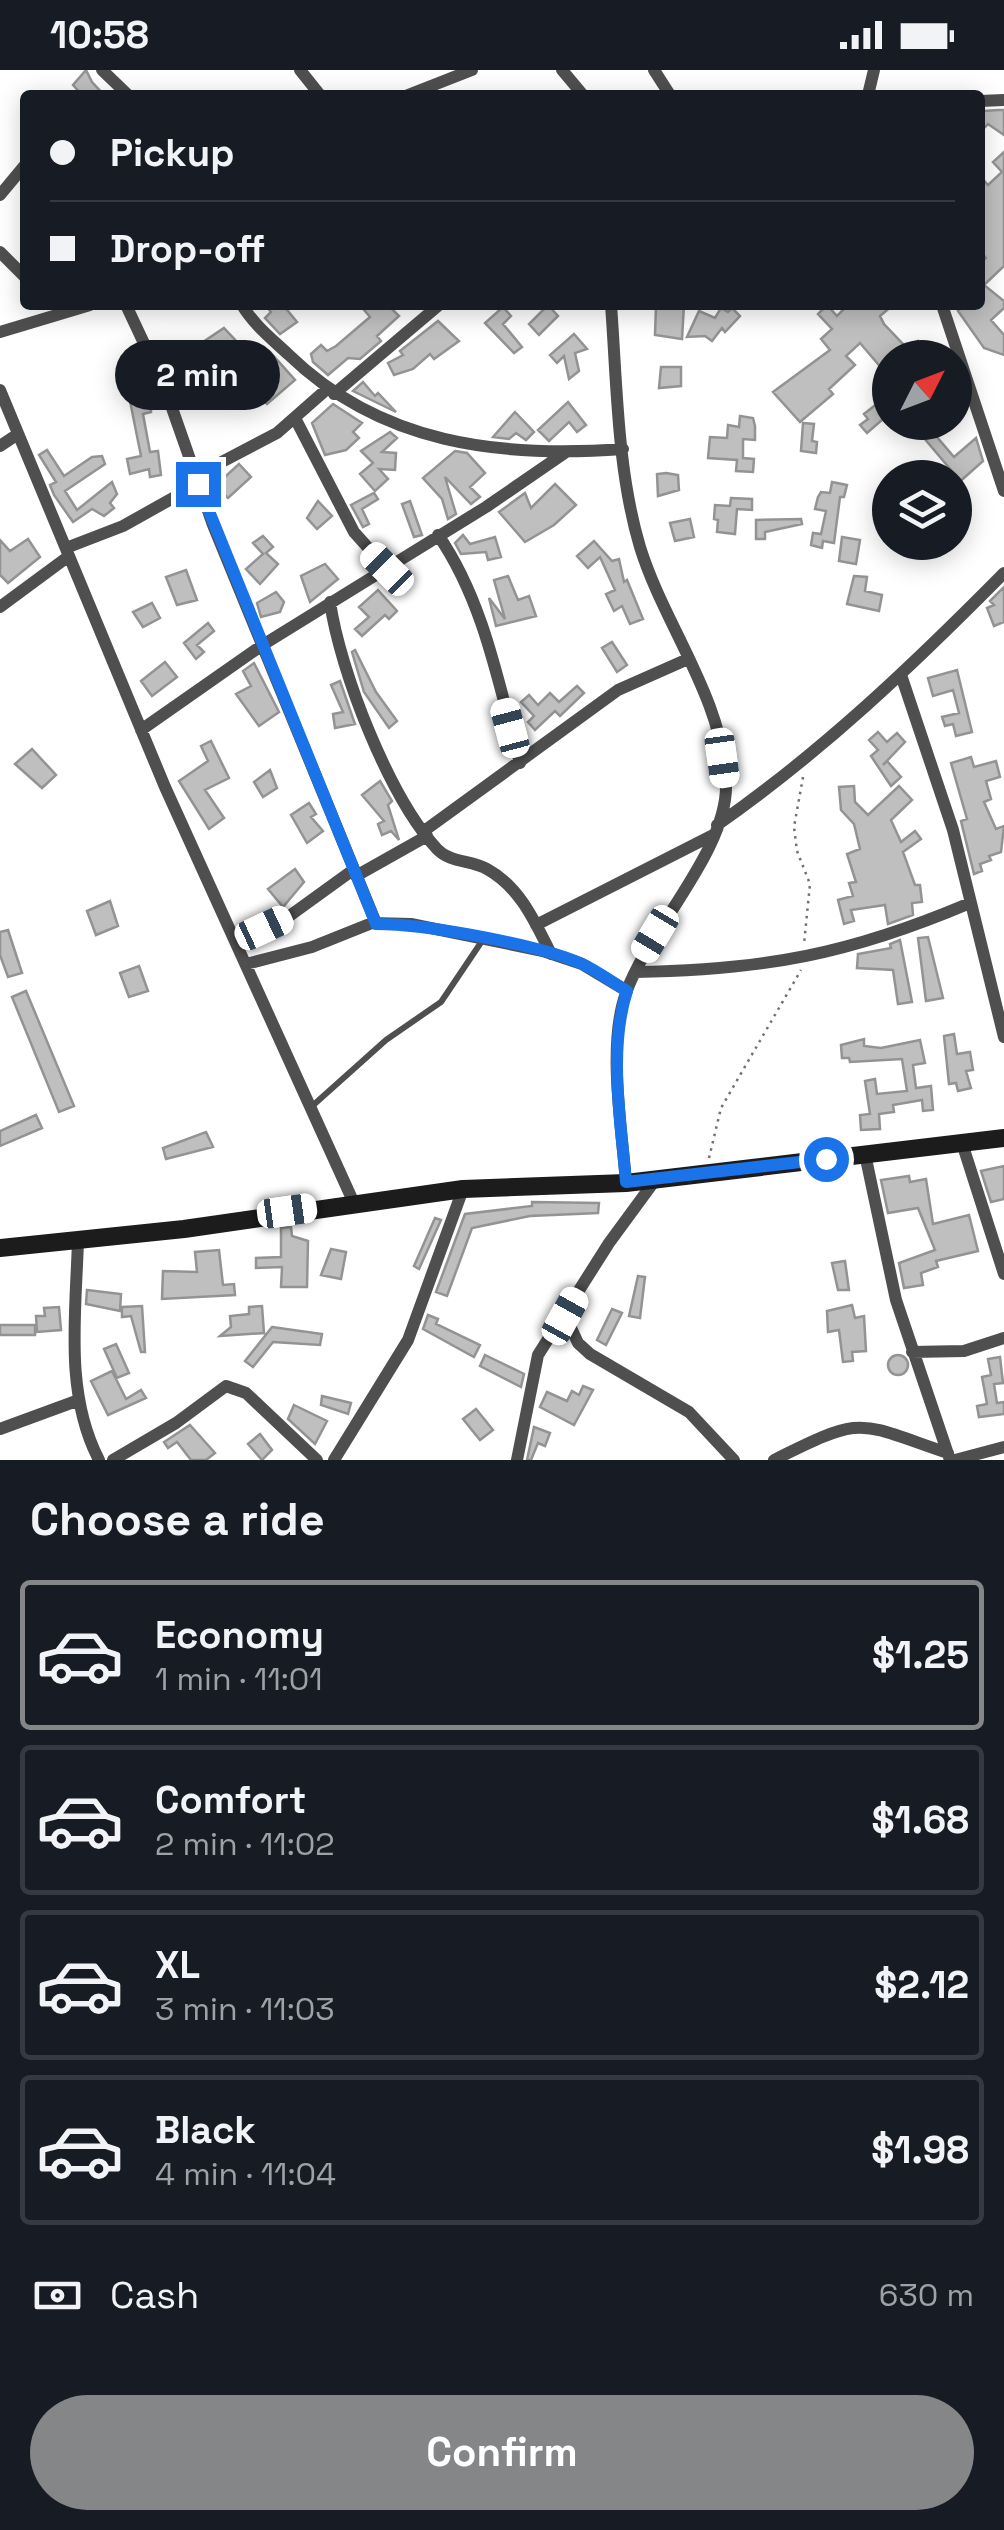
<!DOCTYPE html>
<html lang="en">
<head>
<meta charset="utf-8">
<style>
  :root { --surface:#171b24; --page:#242831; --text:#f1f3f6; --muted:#9ea1a6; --line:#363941; --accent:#858687 }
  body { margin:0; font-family:"Space Grotesk",sans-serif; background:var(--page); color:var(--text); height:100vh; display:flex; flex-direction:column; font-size:38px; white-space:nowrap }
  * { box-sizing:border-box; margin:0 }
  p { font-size:32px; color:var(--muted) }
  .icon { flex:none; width:55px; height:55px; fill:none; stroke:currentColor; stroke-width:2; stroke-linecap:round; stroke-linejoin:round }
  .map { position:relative; height:1390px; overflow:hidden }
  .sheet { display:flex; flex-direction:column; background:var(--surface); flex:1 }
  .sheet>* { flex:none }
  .guide { position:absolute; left:20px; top:20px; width:965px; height:220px; border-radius:10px; box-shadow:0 5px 25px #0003; display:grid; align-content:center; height:220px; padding:0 30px; background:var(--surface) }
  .needle { width:65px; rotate:48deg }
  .controls { position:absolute; left:872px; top:270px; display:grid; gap:20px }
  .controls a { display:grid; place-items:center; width:100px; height:100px; border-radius:50%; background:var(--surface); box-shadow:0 5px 25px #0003; font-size:50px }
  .end { position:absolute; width:45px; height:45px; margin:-22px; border:12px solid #1a73e8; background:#fff; box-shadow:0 0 0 5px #fff }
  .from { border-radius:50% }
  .bubble { position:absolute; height:70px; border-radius:35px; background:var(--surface); box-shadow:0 5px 25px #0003; font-size:32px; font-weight:600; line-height:70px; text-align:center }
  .car { position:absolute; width:30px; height:60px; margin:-30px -15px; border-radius:12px; box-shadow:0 0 8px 2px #0007; background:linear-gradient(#fff 24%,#345 0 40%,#fff 0 76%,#345 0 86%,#fff 0) }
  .guide b { display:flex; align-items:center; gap:35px; height:95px; font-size:38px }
  .guide b+b { border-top:2px solid var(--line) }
  .guide i { width:25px; height:25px; background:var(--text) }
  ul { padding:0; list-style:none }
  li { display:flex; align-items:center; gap:30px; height:150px; margin:0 20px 15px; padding:0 10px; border:5px solid var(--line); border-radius:10px }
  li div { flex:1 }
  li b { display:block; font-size:38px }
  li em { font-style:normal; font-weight:600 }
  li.on { border-color:var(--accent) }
  li>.icon { width:90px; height:90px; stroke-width:1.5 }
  h2 { padding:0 30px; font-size:45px; line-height:120px }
  .pay { display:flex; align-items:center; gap:25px; height:110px; padding:0 30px; font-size:38px }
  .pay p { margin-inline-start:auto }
  .primary-button { display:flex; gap:20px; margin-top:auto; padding:20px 30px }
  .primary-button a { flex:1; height:115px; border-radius:60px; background:var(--accent); color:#fff; font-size:40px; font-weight:600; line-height:115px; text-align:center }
  .status { display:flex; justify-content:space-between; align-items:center; height:70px; padding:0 50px; background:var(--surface); direction:ltr }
  .status svg { height:28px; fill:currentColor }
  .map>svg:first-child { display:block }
  .building { fill:#bfbfbf; stroke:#939393; stroke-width:2.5 }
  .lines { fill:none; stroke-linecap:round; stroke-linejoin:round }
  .path { stroke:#717171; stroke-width:2.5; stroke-dasharray:2.5 5; stroke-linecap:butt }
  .lane { stroke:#4f4f4f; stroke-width:6 }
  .street { stroke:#4f4f4f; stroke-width:12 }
  .secondary { stroke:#1c1c1c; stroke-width:18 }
  .route { stroke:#1a73e8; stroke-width:12 }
</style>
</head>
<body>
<div class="status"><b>10:58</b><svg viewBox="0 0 49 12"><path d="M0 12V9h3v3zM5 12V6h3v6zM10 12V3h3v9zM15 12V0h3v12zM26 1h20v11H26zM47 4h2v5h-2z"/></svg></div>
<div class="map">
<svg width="1004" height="1390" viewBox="0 0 1004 1390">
  <rect width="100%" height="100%" fill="#fff"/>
  <!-- building -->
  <path class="building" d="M86,0L92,12L104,25H82L73,15Z
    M999,40H1004V65L988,54L980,62L983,41Z
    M1004,82V196L984,215L1004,231V238L991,250L1004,265V285L984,278L958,241L964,235H980V194L986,188L980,181V106L988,115L1002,102L993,92Z
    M265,235H283L297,252L280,264L265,248L271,242Z
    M360,235H388L399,246L377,266L381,271L360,289L348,288L328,305L313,292L311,284L321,275L327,281L336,276L370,247Z
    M548,235L558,246L539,265L529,254Z
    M656,235H684L682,269L655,265Z
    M827,235L837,246L848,235H893L880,246L884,254L905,276L918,271L924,288H890V308L860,273L846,286L855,295L829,319L833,324L800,352L773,322L830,280L821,269L832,259L818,244Z
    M503,237L511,246L503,254L522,277L514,283L485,253Z
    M721,238L728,242L732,238L740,246L725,262L722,258L712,271L705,266L687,267L699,241L715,248Z
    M438,251L459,271L434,289L430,284L413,299L394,305L388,293L403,285L400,281Z
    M224,258L239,274L223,290L219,285L203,292L197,276Z
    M574,264L587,279L575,283L579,301L569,309L564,286L557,293L550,285Z
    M271,283L295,310L267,334L243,306Z
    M661,297H681V316L659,318Z
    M363,312L375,326L378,323L396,342L353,321Z
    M151,320V342L143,344L150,382L158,381L161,405L150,407L149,399L130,404L127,389L141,386L128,321Z
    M883,329L890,343L867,363L860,355L868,349L864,344Z
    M568,332L586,355L577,362L569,352L549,371L538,360Z
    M333,334L362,353L353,362L359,368L346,380L325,385L312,353Z
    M515,342L534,362L526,370L516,363L509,369L493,367Z
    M740,346L753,348L755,356V370L743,369V388L754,389L753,402L736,401L737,390L708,388L710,367L727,368L728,355L739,357Z
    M803,353L814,354L812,371L817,372L816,383L801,381Z
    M931,360L954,387L976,368L983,391L955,416V408H944L951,400L923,367Z
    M390,362L397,368L382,382L396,383L395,400L379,399L388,409L375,421L360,404L373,393L361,381Z
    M47,380L64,406L92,387L102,386L105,394L65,421L77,440L112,412L117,424L110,433L114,438L104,446L92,439L73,452L54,425L50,415L56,412L39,385Z
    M455,381L467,383L485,403L470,417L480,427L471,434L445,407L456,444L448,449L442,429L423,408Z
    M239,394L251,407L228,428L216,415Z
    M666,403L678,405L679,420L658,426L657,404Z
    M832,412L847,415L844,427H840L834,473L823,471L822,478L811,475L813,463L821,464L826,441L815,439L818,427L821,422L830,423Z
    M555,414L576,435L554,455L525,472L499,442L525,423L531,438Z
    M374,423L378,429L362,439L369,454L363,457L351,435Z
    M731,428L752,429V440L737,439L735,464L717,462L718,450L714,449L715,435L730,436Z
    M318,431L332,446L317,459L307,448Z
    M410,431L422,465L414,467L402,434Z
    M690,449L694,467L675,471L670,453Z
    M801,449L802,454L765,462V469H756V450Z
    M463,465L470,474L495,467L501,487L488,490L486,482L461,484L455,473Z
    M263,466L273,477L266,483L278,494L260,514L246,499L263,484L253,473Z
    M842,467L860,470L856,494L839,491Z
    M28,469L40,487L8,513L0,505V470L10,481Z
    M594,471L612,491L619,489L624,512L627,510L643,549L630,554L622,536L614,541L606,524L615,520L600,487L588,498L577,486Z
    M325,494L338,509L310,532L301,506Z
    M186,500L197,530L177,535L166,507Z
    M508,506L518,530L529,526L536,546L496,556L489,528L505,549L494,510Z
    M854,506L867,507L865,521L882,525L879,541L847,534Z
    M1004,517V552L994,556L987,538L994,535L990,531Z
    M378,520L397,541L389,549L385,545L362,566L355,559L369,547L359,537Z
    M276,522L284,532L280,542L261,547L257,533Z
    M152,533L160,548L143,557L133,542Z
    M208,553L214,561L197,575L204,582L196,589L184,573Z
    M612,572L627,595L617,602L602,578Z
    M355,580L376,622L397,651L389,658L364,622L352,582Z
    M165,592L177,607L152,626L141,611Z
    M254,593L279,642L259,656L236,624L251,616L243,601Z
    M957,600L972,662L956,666L953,654L945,656L942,647L959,643L953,620L933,626L928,608Z
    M340,611L355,654L335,658L333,644L343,642L331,615Z
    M577,616L584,623L560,646L555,641L535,660L528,652L534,646L521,632L529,625L538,635L550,623L559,632Z
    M878,662L887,672L897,663L905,672L883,695L887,691L901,707L891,716L871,686L878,680L869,670Z
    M211,671L229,708L205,720L224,748L209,759L179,711L208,691L201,676Z
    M32,679L56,705L42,718L15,694Z
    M971,687L974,697L996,691L1000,707L986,711L991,729L984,732L996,759L1004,756L1001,782L989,786L991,790L980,794L982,801L974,804L961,751L967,749L951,693Z
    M270,700L277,718L263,727L254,712Z
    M380,711L392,731L388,735L399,770L391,761L382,765L378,754L384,751L362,725Z
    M854,716L855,732L868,745L899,716L912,730L891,750L901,772L915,761L921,769L903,782L915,815H920L922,832L912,833L913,845L888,854L885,835L851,840L854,851L844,854L838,830L853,826L849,813L856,812L847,784L860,779L854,754L841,740L839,717Z
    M309,733L316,744L311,747L323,761L307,773L291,745Z
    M295,799L304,812L283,837L268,819Z
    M110,831L118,856L96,865L87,841Z
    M8,860L22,903L8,907L0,885V862Z
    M928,867L943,928L926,931L918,868Z
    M900,870L912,932L898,934L893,900L857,898L858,884L891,878L890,874Z
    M139,896L148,921L129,927L120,903Z
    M26,921L74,1036L59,1042L12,927Z
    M954,964L957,984L970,982L973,1000L966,1001L971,1018L958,1021L956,1013L949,1014L944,966Z
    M864,969V976L881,978L920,970L925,993L913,995L916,1018L931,1016L933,1040L923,1041L922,1030L893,1035L894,1042L879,1044L880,1059L861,1060L860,1045L870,1044L865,1011L875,1009L877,1024L907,1021L902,989L850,992L849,988H842L841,975Z
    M36,1045L42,1058L0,1076V1061Z
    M206,1062L213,1077L166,1089L163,1078Z
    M1004,1096V1129L991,1132L981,1101Z
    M909,1106L910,1112L926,1109L933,1154L969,1145L978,1181L936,1191L938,1197L921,1203L923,1215L904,1218L899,1193L935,1180L918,1138L888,1143L881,1110Z
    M532,1132L599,1133L598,1143L530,1146L472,1158L447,1226L436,1222L465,1144L532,1136Z
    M435,1148L441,1150L419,1199L414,1196Z
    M291,1157L292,1166L308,1171L307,1217H281L282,1197L256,1198V1188L281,1187V1158Z
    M331,1179L346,1182L341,1209L321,1205Z
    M219,1180L223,1215L234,1214L235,1225L162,1229L163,1201L197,1202L195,1182Z
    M845,1191L849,1220H838L832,1193Z
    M638,1206L645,1207L640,1248L629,1246Z
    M87,1220L121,1224L120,1241L86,1234Z
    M852,1235L855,1248L864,1246L866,1281L852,1282L853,1291L843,1292L839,1260L828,1262L827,1241Z
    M142,1236L145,1282H141L131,1246L122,1247V1237Z
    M262,1236L264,1263L220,1266L231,1257L230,1246L249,1244V1237Z
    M59,1237L61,1260L37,1262L36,1246H45L44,1238Z
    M612,1239L622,1243L606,1275L597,1270Z
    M428,1245L438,1249L436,1254L480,1275L474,1287L423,1259Z
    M0,1255H35V1265H0Z
    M272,1257L322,1264L320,1275L273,1272L253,1297L245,1291Z
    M116,1274L129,1303L117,1308L104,1279Z
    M888 1295a10 10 0 1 1 20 0a10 10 0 1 1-20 0Z
    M485,1285L524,1304L521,1317L480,1296Z
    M1000,1287L1003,1313L994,1314L997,1333L1004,1332V1344L979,1347L977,1336L987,1334L982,1307L991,1305L988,1289Z
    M112,1301L126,1329L141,1320L146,1328L108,1345L91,1311Z
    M583,1316L593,1320L574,1355L540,1337L547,1322L567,1331L572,1321L579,1325Z
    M322,1326L351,1333L348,1344L321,1335Z
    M294,1335L327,1351L315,1374L288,1349Z
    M476,1339L493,1360L480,1370L463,1349Z
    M190,1355L215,1383L206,1390H191L177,1372L168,1378L164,1372Z
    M534,1357L550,1363L545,1376L538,1373L531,1390H527Z
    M260,1364L272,1380L262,1390L248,1374Z"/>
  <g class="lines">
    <!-- path -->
    <path class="path" d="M803,707L794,757L797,781L810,814L804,874
      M709,1088L721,1038L801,900"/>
    <!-- lane -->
    <path class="lane" d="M310,1038L386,970L441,932L482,871"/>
    <!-- street -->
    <path class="street" d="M102,0L128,25
      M300,0L320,25
      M562,0L583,25
      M654,0L670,25
      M408,25L472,0
      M868,25L874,0
      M980,31L1004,30
      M0,125L25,95
      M0,182L25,207
      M126,235L165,318L213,455L376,853
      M242,235C254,255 272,269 289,285C381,374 499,388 623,379
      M611,235C617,314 617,400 640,477C664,555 723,628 726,712C729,780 649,858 626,923C607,975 622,1058 626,1113
      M942,235L1004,421
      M0,262L90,235
      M0,320L165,717L353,1131
      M334,324L439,235
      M295,348L354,462L387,499
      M0,376L18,364
      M195,406L277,363L327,319
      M438,465C484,531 499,616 520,693
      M66,478L123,456L198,414
      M330,532C340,601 389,727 437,779C450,793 471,790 487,799C520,817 535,852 551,884
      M0,537L69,486
      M901,605L953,760L1004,967
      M141,660L261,576L486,437L566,382
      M717,755C823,681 913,595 1004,503
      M424,761L618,620L688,589
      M356,806L427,766
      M536,855L713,765
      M235,869L288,847L353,800
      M246,894L312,877L372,853L411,854L543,881L582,894L627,921
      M635,902C765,900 850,884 970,833
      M962,1073L1004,1204
      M865,1084L896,1230L950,1390
      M78,1170C76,1243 64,1323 99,1390
      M565,1245L578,1273L590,1284L689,1342L734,1390
      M912,1282L964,1281L1004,1268
      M0,1359L79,1330
      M113,1390L176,1353L226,1316L246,1323L317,1390
      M334,1390L408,1270L463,1119
      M517,1390L538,1285L609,1173L656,1109
      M774,1390C866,1344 856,1352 948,1383
      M955,1390L1004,1377"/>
    <!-- secondary -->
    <path class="secondary" d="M0,1178L184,1159L463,1119L626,1113L1004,1068"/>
  </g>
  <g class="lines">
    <!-- route -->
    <path class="route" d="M198,414L376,854C425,854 535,874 580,893C596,900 612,912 627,921C608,980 621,1052 626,1112L826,1089"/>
  </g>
</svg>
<div class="controls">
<a><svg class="needle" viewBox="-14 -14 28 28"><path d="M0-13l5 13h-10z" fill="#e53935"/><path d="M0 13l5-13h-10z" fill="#9ea1a6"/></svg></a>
<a><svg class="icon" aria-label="layers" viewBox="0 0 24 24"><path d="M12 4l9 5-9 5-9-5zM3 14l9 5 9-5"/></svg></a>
</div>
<i class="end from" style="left:826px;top:1089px"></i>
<i class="end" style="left:198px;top:414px"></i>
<div class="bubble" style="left:115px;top:270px;width:165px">2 min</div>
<i class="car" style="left:387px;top:499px;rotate:315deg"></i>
<i class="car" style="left:510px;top:658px;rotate:345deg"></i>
<i class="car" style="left:722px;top:688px;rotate:172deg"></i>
<i class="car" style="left:264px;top:858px;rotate:65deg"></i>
<i class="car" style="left:655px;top:864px;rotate:211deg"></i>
<i class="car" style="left:287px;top:1141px;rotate:82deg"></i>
<i class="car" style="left:565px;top:1246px;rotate:29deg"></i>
<div class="guide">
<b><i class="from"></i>Pickup</b>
<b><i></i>Drop-off</b>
</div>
</div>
<section class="sheet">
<h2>Choose a ride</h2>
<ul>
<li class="on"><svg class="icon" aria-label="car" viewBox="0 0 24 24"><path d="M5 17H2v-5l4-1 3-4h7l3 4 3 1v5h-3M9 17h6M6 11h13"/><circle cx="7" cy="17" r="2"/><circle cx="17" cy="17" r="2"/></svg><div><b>Economy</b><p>1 min · 11:01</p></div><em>$1.25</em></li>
<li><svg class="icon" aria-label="car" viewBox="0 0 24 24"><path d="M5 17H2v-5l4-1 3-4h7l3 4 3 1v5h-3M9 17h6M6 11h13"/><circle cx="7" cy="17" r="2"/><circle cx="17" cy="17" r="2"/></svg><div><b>Comfort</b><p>2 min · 11:02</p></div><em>$1.68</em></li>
<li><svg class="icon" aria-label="car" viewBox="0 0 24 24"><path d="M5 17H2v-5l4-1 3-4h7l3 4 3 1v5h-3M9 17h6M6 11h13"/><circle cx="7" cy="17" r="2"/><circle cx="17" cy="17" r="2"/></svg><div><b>XL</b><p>3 min · 11:03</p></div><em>$2.12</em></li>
<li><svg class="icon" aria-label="car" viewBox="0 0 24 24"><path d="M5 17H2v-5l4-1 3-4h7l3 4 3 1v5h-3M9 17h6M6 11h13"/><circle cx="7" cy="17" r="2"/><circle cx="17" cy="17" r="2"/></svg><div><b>Black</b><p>4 min · 11:04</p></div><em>$1.98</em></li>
</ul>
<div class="pay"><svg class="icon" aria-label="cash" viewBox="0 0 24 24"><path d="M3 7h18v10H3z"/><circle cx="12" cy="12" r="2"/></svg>Cash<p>630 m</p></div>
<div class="primary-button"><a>Confirm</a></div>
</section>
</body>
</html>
